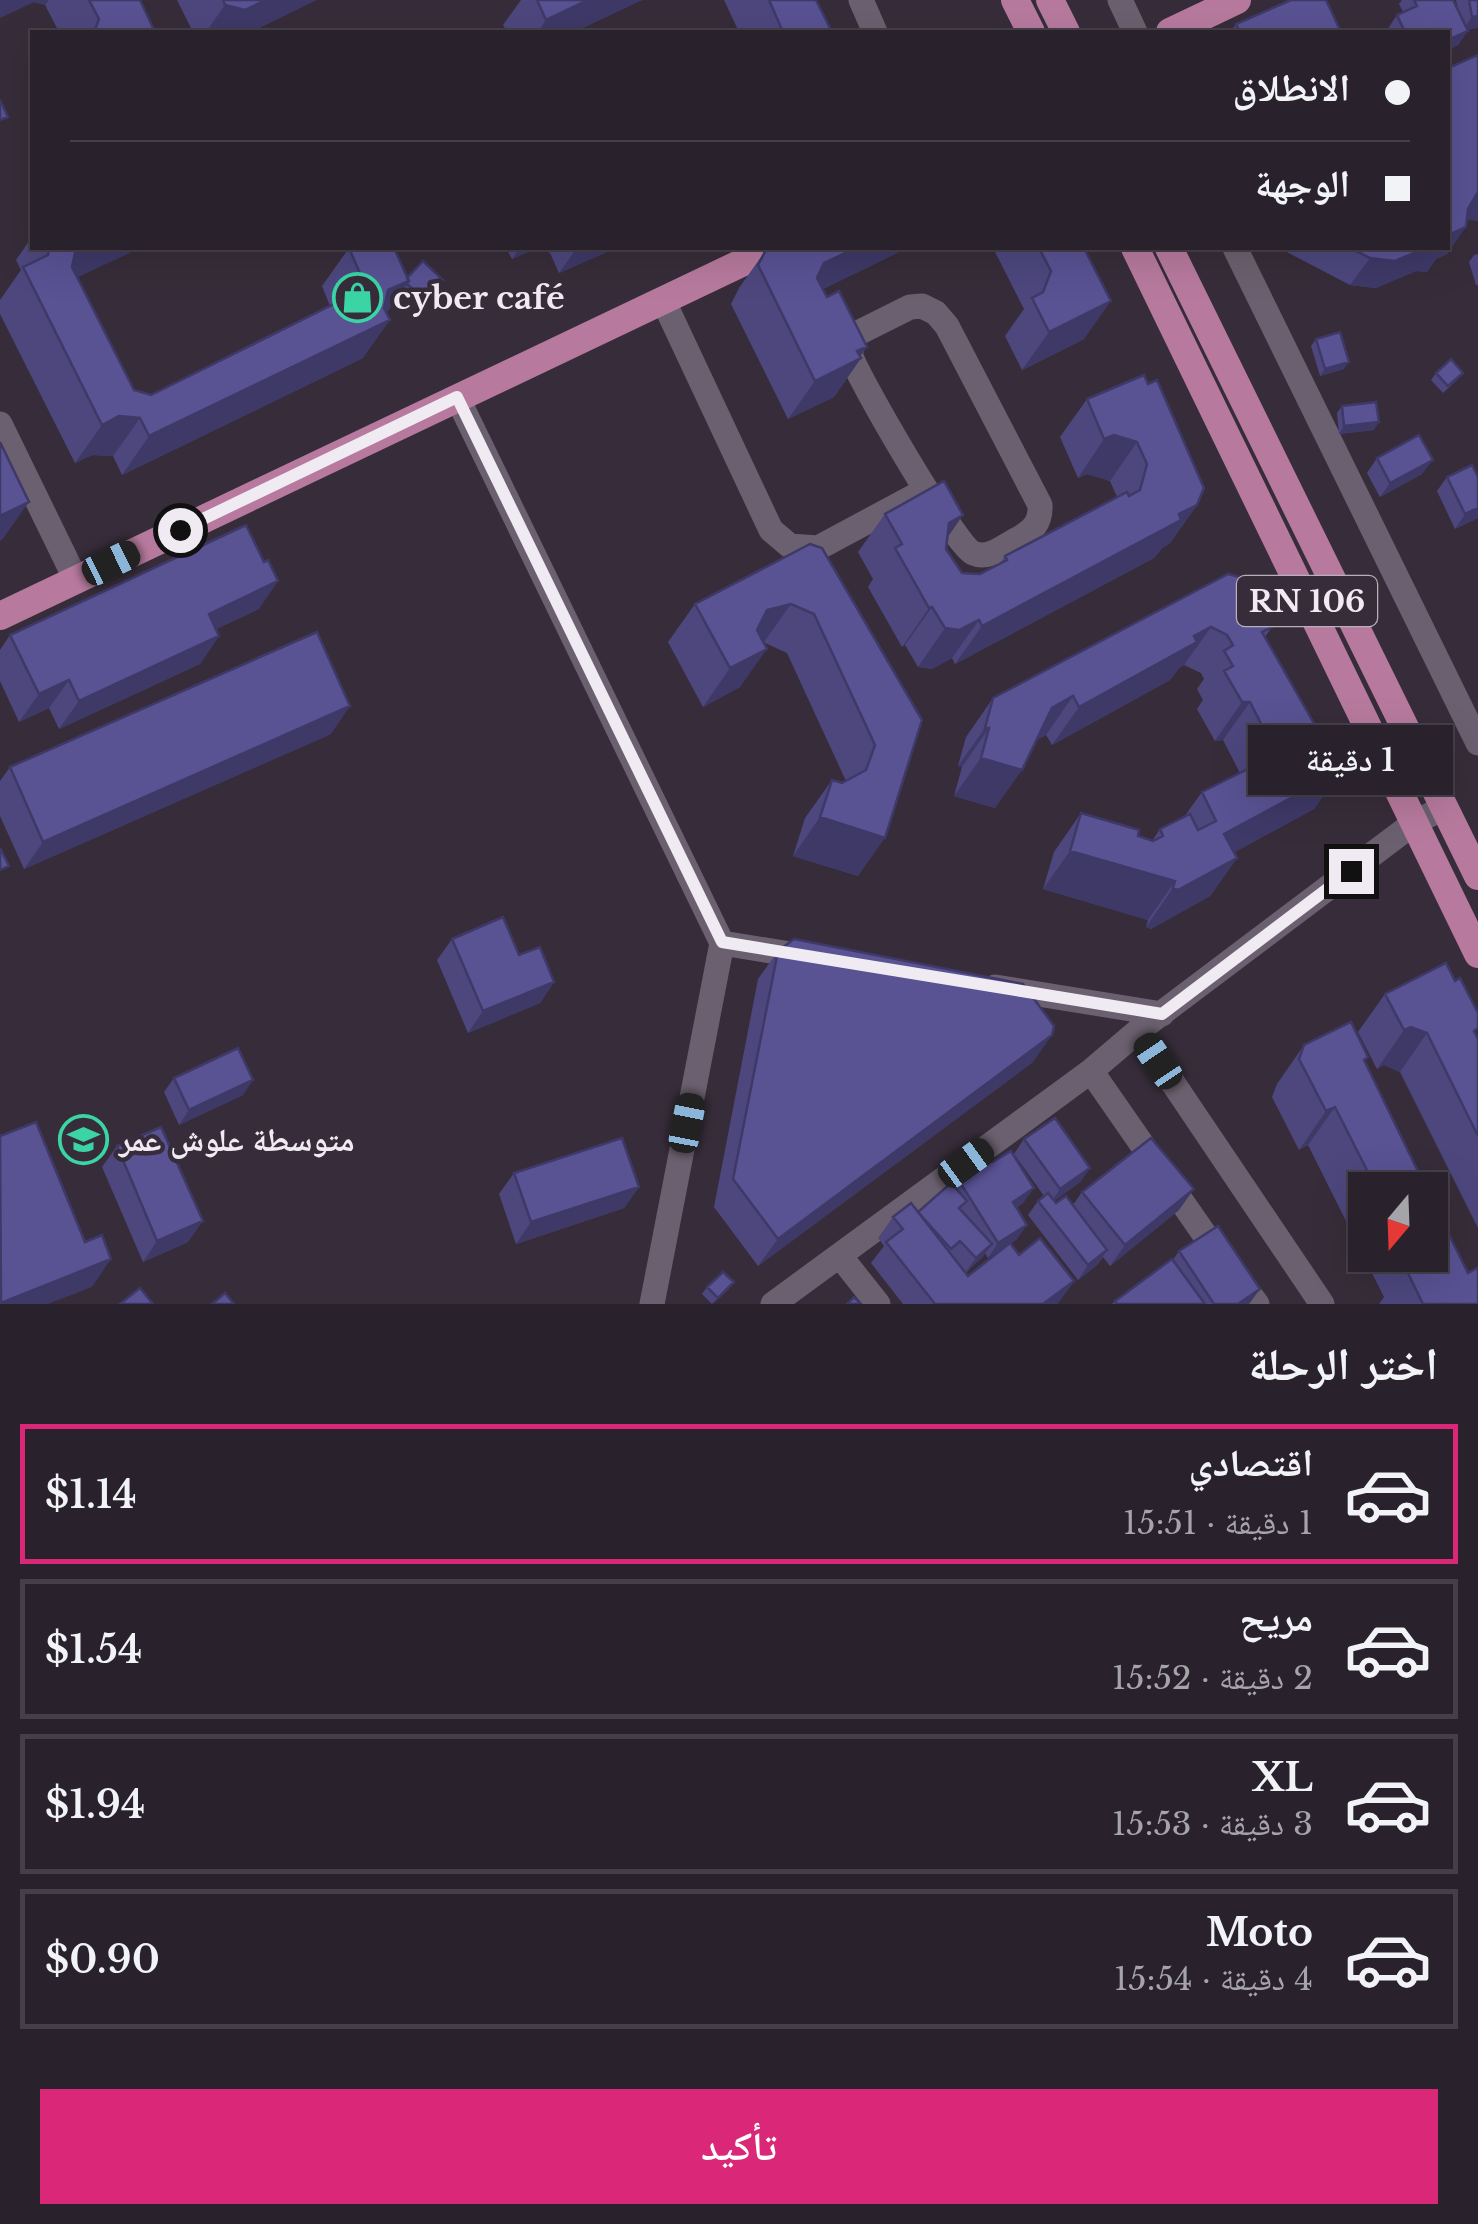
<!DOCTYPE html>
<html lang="ar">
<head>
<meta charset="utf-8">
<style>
  :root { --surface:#29222c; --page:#312a34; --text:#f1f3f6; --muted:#a5a4a9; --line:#453f48; --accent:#db2777 }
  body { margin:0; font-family:"Libre Baskerville","Noto Naskh Arabic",serif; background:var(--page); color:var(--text); direction:rtl; height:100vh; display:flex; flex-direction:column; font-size:38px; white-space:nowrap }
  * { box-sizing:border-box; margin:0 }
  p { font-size:32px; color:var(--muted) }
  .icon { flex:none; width:55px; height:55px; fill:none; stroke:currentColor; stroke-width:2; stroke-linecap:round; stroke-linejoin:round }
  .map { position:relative; height:1304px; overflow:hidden; direction:ltr }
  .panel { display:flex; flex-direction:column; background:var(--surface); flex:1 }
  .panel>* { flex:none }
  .top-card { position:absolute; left:30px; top:30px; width:1420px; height:220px; border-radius:0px; box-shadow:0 10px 40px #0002,0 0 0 2px var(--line); direction:rtl; display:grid; align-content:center; height:220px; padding:0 40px; background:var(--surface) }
  .needle { width:65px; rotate:199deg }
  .tools { position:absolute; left:1348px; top:1172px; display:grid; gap:20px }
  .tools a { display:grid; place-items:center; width:100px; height:100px; border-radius:0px; background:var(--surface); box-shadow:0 10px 40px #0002,0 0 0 2px var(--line); font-size:50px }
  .end { position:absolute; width:45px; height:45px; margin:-22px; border:12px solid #f0eaf2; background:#111; box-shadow:0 0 0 5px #111 }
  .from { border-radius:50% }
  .bubble { position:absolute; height:70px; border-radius:0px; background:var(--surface); box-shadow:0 10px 40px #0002,0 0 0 2px var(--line); font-size:32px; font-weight:600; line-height:70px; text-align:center; direction:rtl }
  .car { position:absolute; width:30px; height:60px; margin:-30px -15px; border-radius:12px; box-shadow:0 0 8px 2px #0007; background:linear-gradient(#222 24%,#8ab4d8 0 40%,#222 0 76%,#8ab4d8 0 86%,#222 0) }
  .top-card b { display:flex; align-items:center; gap:35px; height:95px; font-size:38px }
  .top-card b+b { border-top:2px solid var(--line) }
  .top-card i { width:25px; height:25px; background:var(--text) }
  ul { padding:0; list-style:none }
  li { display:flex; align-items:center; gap:30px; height:140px; margin:0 20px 15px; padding:0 20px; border:5px solid var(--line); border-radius:0px }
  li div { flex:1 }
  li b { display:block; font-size:38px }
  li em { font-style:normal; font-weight:600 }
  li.current { border-color:var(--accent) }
  li>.icon { width:90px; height:90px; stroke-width:1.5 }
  h2 { padding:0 40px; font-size:45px; line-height:120px }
  .primary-button { display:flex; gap:20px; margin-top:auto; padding:20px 40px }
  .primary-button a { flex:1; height:115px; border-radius:0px; background:var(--accent); color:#fff; font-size:40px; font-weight:600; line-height:115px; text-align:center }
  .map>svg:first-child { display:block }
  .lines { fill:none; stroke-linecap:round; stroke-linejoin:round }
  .minor { stroke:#6b606f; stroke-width:25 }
  .primary { stroke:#b77a9e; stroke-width:28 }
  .wall { fill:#4d477e; fill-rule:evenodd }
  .shaded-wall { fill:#3e3967 }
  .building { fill:#595293; stroke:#3e3967; stroke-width:2.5 }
  .route { stroke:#f0eaf2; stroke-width:12 }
  .labels { text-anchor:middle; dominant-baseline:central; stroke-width:9; stroke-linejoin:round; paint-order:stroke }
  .shield { fill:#372d3a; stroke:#b8b1bb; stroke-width:2.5 }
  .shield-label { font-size:30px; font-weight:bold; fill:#f0eaf2 }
  .poi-label { font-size:32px; font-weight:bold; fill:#f0eaf2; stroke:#372d3a; text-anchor:start }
</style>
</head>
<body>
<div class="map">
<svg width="1478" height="1304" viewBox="0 0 1478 1304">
  <rect width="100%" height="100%" fill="#372d3a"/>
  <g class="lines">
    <!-- minor -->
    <path class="minor" d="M861,0L875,32
      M1120,0L1135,32
      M1235,248L1478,743
      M663,300L771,530L790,546L818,548L926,490
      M922,306L936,313L947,326L1040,505C1041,524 1032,531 1016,540C1003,547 988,560 973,553C954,544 859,380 850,354L856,334L910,307Z
      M457,397L722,943
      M0,424L76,580
      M995,987L1162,1014
      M1138,1031L1322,1304
      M1091,1071L1207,1238L1257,1304
      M840,1256L878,1304
      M652,1304L722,943L808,957
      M773,1304L1091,1071L1138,1031L1414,823L1443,808"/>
    <!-- primary -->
    <path class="primary" d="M1015,0L1031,32
      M1050,0L1066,32
      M1170,32L1237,0
      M1135,248L1478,954
      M1169,248L1478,876
      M0,616L773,248"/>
  </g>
  <!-- wall -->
  <path class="wall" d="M0,0H140L155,32H59L45,5L34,2Z
    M177,0H316L251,32H193Z
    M521,0H642L574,32H507L503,25Z
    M724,0H816L832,32H739Z
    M1402,0H1453L1458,9L1456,0H1478L1468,30L1458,45L1448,50V32H1388L1387,30L1397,15L1403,12L1399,4Z
    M1236,24L1341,32H1230Z
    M1467,220L1447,254L1436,259L1427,272L1416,271L1376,288L1350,285L1279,248H1448Z
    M32,237V248H140L77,277L134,390L151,395L330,306L322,286L349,248L407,278L443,280L419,307L402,291L386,313L363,358L122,475L113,456L92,455L75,463L0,314V300L21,270L16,260Z
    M506,248H537L512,259Z
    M539,248H616L559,273L550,253Z
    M770,248H907L823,289L861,358L834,397L788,419L731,304L739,288L766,250Z
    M993,248H1084V339L1022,370L1005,336L1024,309Z
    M1478,254V285H1476L1469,262L1474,255Z
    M1316,339L1344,369L1320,376L1311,346Z
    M1436,373H1463L1457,380L1443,393L1431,380Z
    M1144,375L1197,505L1170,543L1162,548L1154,558L955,664L952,658L932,669L918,667L905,645L902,647L868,587L873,579L858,552L885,514L947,537L946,549L962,573L980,574L999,565L1005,556L1117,497L1110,481L1087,474L1078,478L1060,437L1087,399Z
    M1342,406L1374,430L1339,434L1337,413Z
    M1377,458L1422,474L1380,497L1367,473Z
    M1447,477L1478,518L1455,529L1437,491Z
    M810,544L922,720L858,876L793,856L805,818L832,780L842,783L846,781L787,653L763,642L740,687L703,707L668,642L695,604Z
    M1228,574L1272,627L1265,637L1341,771L1314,809L1234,852L1237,858L1210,896L1151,929L1146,927L1148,920L1043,889L1054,852L1081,813L1152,841L1160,829L1184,817L1202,792L1240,773L1223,740L1215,741L1197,709L1203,700L1197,689L1204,679L1201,673L1184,665L1179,668L1170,680L1052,745L1046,735L1036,740L995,808L954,796L962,767L958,766L966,737L993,698Z
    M259,609L216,629L219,636L200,664L59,729L49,708L19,722L0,681V650L10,635Z
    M331,734L24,869L0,816V781L10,767Z
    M452,939L519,955L554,982L540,1003L468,1033L437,960Z
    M778,951L1033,1062L758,1266L714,1207L758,979Z
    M1385,994L1476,1036L1478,1039V1228L1400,1072L1384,1065L1377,1069L1358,1032Z
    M1304,1045L1365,1062L1427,1190H1365V1255H1430L1478,1304H1379L1384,1297L1308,1145L1299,1150L1272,1097L1277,1084Z
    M174,1078L243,1095L179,1125L164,1092Z
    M1024,1139L1090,1168L1080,1182L1054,1201L1056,1203L1073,1205L1082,1192L1179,1210L1110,1266L1103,1257L1097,1265L1078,1280L1028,1215L1038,1201L1044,1196L1014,1154Z
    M117,1146L188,1242L143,1262L102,1167Z
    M992,1162L1024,1202L1016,1208L1017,1239L1010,1244L1019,1255L1074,1281L1057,1304H903L871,1263L884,1246L878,1238L893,1217L918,1212L951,1183L956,1176ZM1005,1247L968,1276L966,1273L985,1253L988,1258Z
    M514,1173L639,1187L624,1208L516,1244L499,1194Z
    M1179,1251L1250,1304H1112L1115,1301L1173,1260Z
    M707,1287L729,1289L712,1304L702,1294Z"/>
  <!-- shaded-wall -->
  <path class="shaded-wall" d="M0,0H49L45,5L34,2L0,18Z
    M266,0H316L251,32H206L225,5Z
    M588,0H642L574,32H538L546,20Z
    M1478,16V28L1462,31L1472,17Z
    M1468,31L1458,45L1448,50V40Z
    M1478,192V221L1459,219Z
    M1466,227L1447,254L1436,259L1427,272L1416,271L1376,288L1350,285L1370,258L1426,248H1448V240L1453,233Z
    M85,248H140L48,291L75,253Z
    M520,248H537L512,259Z
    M577,248H616L559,273Z
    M856,248H907L797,302L824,263Z
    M409,281L382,319L388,290Z
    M1111,301L1084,339L1022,370L1049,332Z
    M390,320L363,358L122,475L149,436Z
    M867,347L857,360L861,358L834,397L788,419L815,381L857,351Z
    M1349,362L1344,369L1320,376L1325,369Z
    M119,416L140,418L113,456L92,455L75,463L102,425Z
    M1379,422L1374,430L1339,434L1344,426Z
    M1114,435L1137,442L1110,481L1087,474L1078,478L1104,439Z
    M1433,460L1422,474L1380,497L1390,483Z
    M29,502L2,540L0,541V516Z
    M1197,505L1170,543L1162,548L1154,558L955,664L982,626Z
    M1478,508V518L1455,529L1465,514Z
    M963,515L936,554L949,523Z
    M278,581L259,609L189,641L209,614Z
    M791,604L764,642L740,649L767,610Z
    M932,607L905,645L902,647L929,608Z
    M979,620L952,658L932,669L918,667L945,628Z
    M1211,627L1184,665L1179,668L1170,680L1052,745L1079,707Z
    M219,636L200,664L59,729L79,701Z
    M767,649L740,687L703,707L730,668Z
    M69,680L49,708L19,722L39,694Z
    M1073,696L1046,735L1025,746L1052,708Z
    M1242,702H1250L1223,740L1215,741Z
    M350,706L331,734L24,869L43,842Z
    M985,728H989L962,767L958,766Z
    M981,758L1022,770L995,808L954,796Z
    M1341,771L1314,809L1197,873L1224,834Z
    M820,817L885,838L858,876L793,856Z
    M1070,851L1175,881L1148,920L1043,889Z
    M1237,858L1210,896L1151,929L1146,927L1173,888Z
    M554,982L540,1003L468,1033L483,1011Z
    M1411,1027L1427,1033L1400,1072L1384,1065L1377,1069L1404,1030Z
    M1052,1035L1033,1062L758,1266L778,1239Z
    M253,1080L243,1095L179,1125L189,1110Z
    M1335,1107L1308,1145L1299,1150L1326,1111Z
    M1090,1168L1080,1182L1050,1204L1060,1189Z
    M639,1187L624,1208L516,1244L531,1222Z
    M1034,1188L1024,1202L1002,1216L1013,1202Z
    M1194,1189L1179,1210L1110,1266L1125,1245Z
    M203,1221L188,1242L143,1262L157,1241Z
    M1027,1225L1017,1239L988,1258L998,1243Z
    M992,1244L982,1258L965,1273L976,1258Z
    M1107,1250L1097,1265L1078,1280L1088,1265Z
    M111,1259L92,1287L48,1304H0Z
    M1074,1281L1059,1302L1057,1304H1043Z
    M1260,1289L1249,1304H1238Z"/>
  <!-- building -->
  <path class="building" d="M89,0H140L155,32H94L99,19Z
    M223,0H266L245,10L225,5Z
    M537,0H588L546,20Z
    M769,0H816L832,32H783Z
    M1291,0H1326L1341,32H1240L1236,24Z
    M1414,0H1453L1468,31L1448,40V32H1405L1397,15L1417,6Z
    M1469,0H1478V16L1472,17Z
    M1478,55V192L1468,209L1466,227L1453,233L1448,242V68Z
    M0,100L8,117L0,120Z
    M49,248H85L75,253L72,267L134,390L151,395L358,292L362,278L349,248H394L409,281L388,290L384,308L390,320L149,436L140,418L119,416L102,425L23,267L48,255Z
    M770,248H856L824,263L817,278L827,297L839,291L867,347L857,351L861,358L815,381L758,265L766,250Z
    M1039,248H1084L1111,301L1049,332L1032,298L1043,292L1051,271Z
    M1350,248H1426L1395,261L1370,258Z
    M423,261L443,280L424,300L407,284L409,281L407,278Z
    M1340,332L1349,362L1325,369L1316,339Z
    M1451,359L1463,373L1448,386L1436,373Z
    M1144,375L1148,384L1157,380L1204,488L1197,505L1179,514L1181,520L982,626L979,620L959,630L945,628L932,607L929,608L895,548L902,544L885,514L944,481L963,515L949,523L946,549L962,573L980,574L1007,560L1005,556L1127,492L1129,496L1140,490L1147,464L1137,442L1114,435L1104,439L1087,399Z
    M1376,402L1379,422L1344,426L1342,406Z
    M1419,435L1433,460L1390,483L1377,458Z
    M0,442L29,502L0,516Z
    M1472,465L1478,477V508L1465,514L1447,477Z
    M246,525L264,562L268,560L278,581L209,614L219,636L79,701L69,680L39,694L10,635Z
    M810,544L822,548L922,720L885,838L820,817L832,780L842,783L866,770L875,745L814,614L791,604L767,610L757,630L767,649L730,668L695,604Z
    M1228,574L1244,578L1272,627L1262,632L1341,771L1224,834L1237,858L1178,890L1173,888L1175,881L1070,851L1081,813L1139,830L1138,836L1153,841L1163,836L1160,829L1190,814L1198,830L1216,821L1202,792L1256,765L1259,770L1280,761L1250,702H1242L1224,671L1233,666L1224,651L1233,645L1227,635L1211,627L1194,636L1197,642L1079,707L1073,696L1052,708L1022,770L981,758L989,728H985L993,698Z
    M317,632L350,706L43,842L10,767Z
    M0,848L9,866L0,870Z
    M503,917L519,955L540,947L554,982L483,1011L452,939Z
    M794,939L1023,984L1054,1026L1052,1035L778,1239L733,1179L778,951Z
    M1446,963L1455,981L1460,978L1478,1013V1028L1474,1031L1478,1039V1136L1427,1033L1411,1027L1404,1030L1385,994Z
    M1351,1022L1368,1057L1364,1060L1427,1190H1377L1335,1107L1326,1111L1299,1059L1304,1045Z
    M238,1048L253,1080L189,1110L174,1078Z
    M1055,1118L1090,1168L1060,1189L1024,1139Z
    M36,1122L85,1242L102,1235L111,1259L1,1303L0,1136Z
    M161,1127L203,1221L157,1241L117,1146Z
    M622,1138L639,1187L531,1222L514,1173Z
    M1151,1138L1194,1189L1125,1245L1082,1192Z
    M1011,1151L1034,1188L1013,1202L1027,1225L998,1243L956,1176L988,1156L992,1162Z
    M951,1183L967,1201L959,1208L992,1244L976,1258L960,1241L951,1249L918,1212Z
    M1048,1193L1056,1203L1066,1196L1107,1250L1088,1265L1038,1201Z
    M1430,1196L1468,1273L1477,1268L1478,1270V1304H1423L1405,1267L1413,1263L1409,1255H1430Z
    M911,1203L968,1276L1010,1243L1019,1255L1040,1238L1074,1281L1043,1304H935L886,1242L903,1229L893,1217Z
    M1218,1226L1260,1289L1238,1304H1214L1179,1251Z
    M1172,1259L1205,1304H1117L1115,1301Z
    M723,1272L734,1282L718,1298L707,1287Z
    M140,1288L153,1304H120Z
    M225,1293L234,1304H212Z
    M854,1297L861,1304H847Z"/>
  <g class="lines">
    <!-- route -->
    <path class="route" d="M180,530L457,397L722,942L1162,1014L1351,871"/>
  </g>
  <!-- icons -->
  <defs>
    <symbol id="shop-ring" viewBox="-11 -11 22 22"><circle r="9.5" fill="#372d3a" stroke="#3ad4a5" stroke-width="1.5"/><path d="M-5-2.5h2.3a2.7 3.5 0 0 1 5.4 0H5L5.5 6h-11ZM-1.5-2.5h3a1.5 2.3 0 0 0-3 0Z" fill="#3ad4a5"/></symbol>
    <symbol id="school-ring" viewBox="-11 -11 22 22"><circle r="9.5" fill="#372d3a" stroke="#3ad4a5" stroke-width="1.5"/><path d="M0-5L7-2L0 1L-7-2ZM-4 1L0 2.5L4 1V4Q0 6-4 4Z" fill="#3ad4a5"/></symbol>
  </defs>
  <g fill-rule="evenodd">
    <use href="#shop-ring" x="330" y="270" width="55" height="55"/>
    <use href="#school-ring" x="56" y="1112" width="55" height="55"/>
  </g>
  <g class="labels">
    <!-- shield labels -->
    <rect class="shield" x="1237" y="576" width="140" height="50" rx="8"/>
    <g class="shield-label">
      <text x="1307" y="601">RN 106</text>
    </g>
    <!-- poi labels -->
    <g class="poi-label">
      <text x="393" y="298">cyber café</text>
      <text x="119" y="1140">متوسطة علوش عمر</text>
    </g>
  </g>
</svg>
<div class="tools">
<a><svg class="needle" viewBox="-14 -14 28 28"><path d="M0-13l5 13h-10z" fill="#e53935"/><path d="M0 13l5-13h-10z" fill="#a5a4a9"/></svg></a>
</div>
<i class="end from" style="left:180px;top:530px"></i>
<i class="end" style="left:1351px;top:871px"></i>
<div class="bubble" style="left:1248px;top:725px;width:205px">1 دقيقة</div>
<i class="car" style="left:111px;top:563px;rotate:64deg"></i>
<i class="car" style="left:1158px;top:1061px;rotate:326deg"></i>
<i class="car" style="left:687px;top:1123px;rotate:11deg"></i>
<i class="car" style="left:966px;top:1163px;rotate:54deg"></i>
<div class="top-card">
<b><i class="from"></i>الانطلاق</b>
<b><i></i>الوجهة</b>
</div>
</div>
<section class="panel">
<h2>اختر الرحلة</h2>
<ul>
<li class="current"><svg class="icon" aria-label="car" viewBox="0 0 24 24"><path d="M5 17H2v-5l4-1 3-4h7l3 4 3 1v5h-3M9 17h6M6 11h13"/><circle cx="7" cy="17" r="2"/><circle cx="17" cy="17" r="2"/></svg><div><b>اقتصادي</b><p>1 دقيقة · 15:51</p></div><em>$1.14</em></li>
<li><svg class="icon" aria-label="car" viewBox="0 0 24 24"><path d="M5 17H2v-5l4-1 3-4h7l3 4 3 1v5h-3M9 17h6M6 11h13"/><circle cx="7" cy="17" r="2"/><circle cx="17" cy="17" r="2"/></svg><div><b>مريح</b><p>2 دقيقة · 15:52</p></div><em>$1.54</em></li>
<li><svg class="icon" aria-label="car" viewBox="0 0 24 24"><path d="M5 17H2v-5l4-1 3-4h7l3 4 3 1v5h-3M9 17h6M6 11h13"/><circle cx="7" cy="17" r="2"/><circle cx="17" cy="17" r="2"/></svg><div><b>XL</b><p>3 دقيقة · 15:53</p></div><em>$1.94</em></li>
<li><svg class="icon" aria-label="car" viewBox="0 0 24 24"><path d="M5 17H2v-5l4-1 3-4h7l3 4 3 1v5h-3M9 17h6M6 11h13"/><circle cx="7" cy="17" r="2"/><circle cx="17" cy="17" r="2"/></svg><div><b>Moto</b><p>4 دقيقة · 15:54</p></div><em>$0.90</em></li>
</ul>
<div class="primary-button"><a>تأكيد</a></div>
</section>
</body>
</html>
